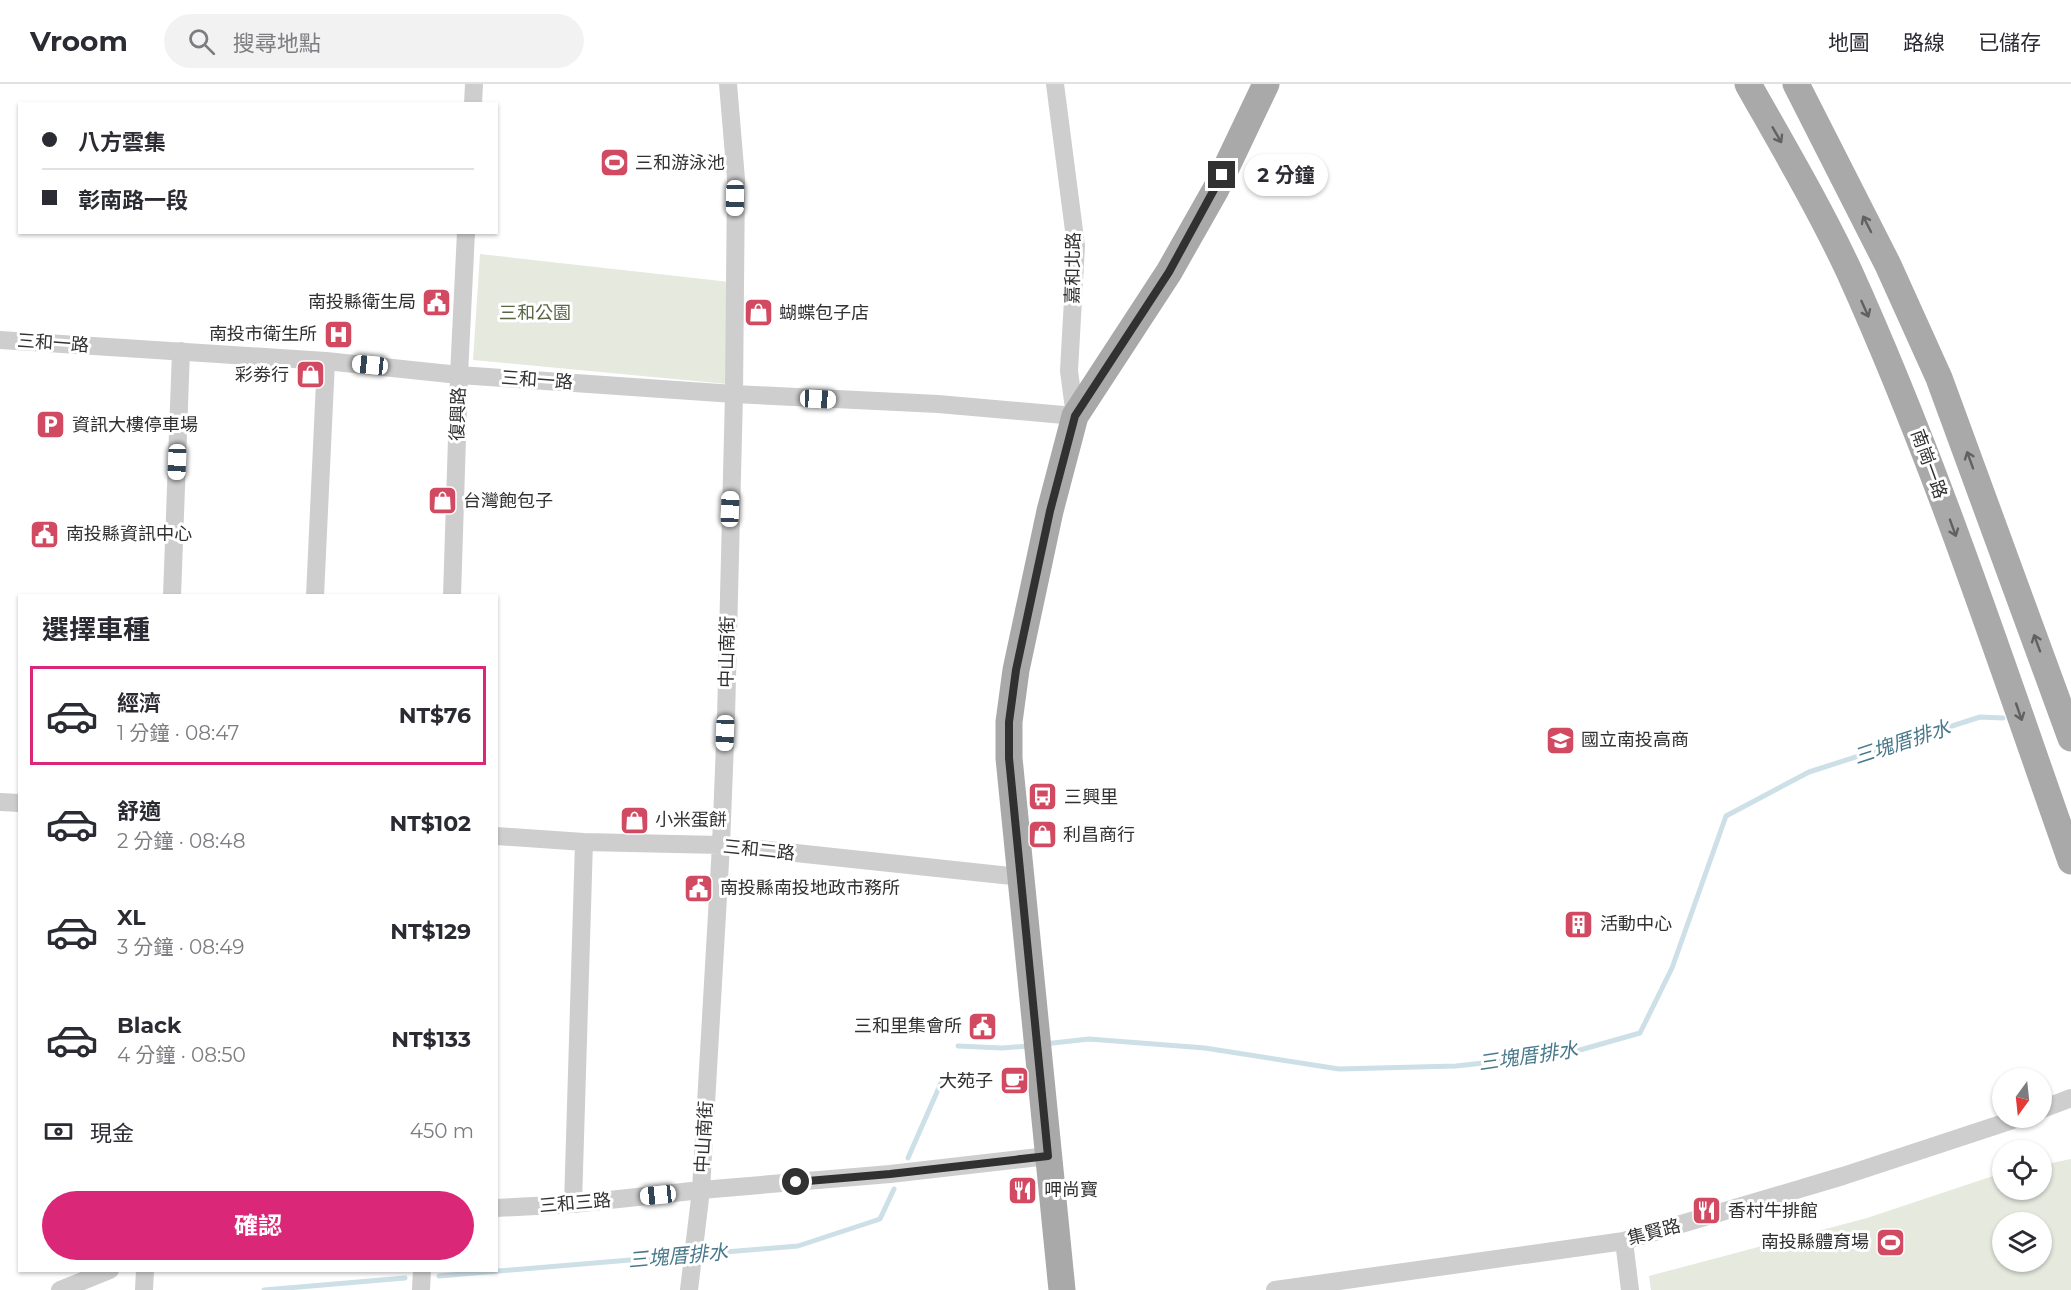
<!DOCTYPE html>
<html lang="zh-TW">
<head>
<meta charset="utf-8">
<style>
  :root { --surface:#fff; --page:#f2f2f3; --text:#2b2b33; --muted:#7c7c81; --line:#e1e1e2; --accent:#db2777 }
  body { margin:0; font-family:Montserrat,"Noto Sans TC",sans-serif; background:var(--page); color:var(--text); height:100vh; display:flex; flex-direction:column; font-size:22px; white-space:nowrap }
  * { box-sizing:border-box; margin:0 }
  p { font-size:20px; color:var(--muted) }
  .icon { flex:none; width:33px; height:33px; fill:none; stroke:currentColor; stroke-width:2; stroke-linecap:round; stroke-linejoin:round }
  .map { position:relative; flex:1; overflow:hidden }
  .drawer { position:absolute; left:18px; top:510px; width:480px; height:678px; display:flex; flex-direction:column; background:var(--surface); border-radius:0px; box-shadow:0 2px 4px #0004 }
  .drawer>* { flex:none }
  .guide { position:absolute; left:18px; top:18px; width:480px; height:132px; border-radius:0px; box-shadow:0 2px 4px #0004; display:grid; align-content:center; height:132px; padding:0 24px; background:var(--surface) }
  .needle { width:39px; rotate:195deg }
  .buttons { position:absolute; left:1992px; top:984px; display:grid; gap:12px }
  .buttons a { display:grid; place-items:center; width:60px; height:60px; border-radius:50%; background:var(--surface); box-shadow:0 2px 4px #0004; font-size:30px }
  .end { position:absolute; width:27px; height:27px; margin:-14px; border:8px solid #313131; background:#fff; box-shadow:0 0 0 3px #fff }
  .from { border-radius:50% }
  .bubble { position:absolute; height:42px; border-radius:21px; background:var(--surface); box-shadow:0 2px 4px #0004; font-size:20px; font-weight:700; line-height:42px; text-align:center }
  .car { position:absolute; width:18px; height:36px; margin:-18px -9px; border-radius:8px; box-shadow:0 0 4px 2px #0007; background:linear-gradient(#fff 24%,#345 0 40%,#fff 0 76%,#345 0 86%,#fff 0) }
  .guide b { display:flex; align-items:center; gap:21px; height:57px; font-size:22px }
  .guide b+b { border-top:2px solid var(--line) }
  .guide i { width:15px; height:15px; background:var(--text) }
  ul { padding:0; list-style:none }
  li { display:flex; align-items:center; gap:18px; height:99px; margin:0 12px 9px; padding:0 12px; border:3px solid transparent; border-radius:0px }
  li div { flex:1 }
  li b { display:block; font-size:22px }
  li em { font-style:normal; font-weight:700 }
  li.on { border-color:var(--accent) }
  li>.icon { width:54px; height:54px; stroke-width:1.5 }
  h2 { padding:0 24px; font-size:27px; line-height:72px }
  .pay { display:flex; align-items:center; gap:15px; height:66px; padding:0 24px; font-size:22px }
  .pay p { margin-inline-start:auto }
  .primary-button { display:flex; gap:12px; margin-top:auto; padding:12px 24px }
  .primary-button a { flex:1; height:69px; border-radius:36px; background:var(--accent); color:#fff; font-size:24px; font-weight:700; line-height:69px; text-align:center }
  header { display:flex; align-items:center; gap:36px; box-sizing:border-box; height:84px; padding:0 30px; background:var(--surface); border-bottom:2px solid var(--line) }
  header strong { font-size:28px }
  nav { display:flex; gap:33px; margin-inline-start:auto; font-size:21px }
  .search { width:420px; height:54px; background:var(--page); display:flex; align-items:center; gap:15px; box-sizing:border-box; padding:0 21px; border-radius:33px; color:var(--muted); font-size:22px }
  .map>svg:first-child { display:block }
  .green { fill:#e5e9de; fill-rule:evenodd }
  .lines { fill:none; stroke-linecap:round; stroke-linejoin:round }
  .stream { stroke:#cde0e7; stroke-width:5 }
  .minor { stroke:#cecece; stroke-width:18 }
  .primary { stroke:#a9a9a9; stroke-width:27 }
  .oneway { stroke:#616161 }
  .route { stroke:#313131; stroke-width:8 }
  .labels { text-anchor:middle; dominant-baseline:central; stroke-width:6; stroke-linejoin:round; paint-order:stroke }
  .poi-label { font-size:18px; fill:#313131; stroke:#fff; text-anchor:start }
  .street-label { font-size:18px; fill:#313131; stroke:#fff }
  .park-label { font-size:18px; fill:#586843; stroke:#fff }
  .water-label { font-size:20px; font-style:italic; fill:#48788b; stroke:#fff }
</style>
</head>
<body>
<header>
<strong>Vroom</strong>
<div class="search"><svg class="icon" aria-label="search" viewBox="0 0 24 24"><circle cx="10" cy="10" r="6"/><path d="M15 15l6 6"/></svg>搜尋地點</div>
<nav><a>地圖</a><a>路線</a><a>已儲存</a></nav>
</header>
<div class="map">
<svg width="2071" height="1206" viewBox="0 0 2071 1206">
  <rect width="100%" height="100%" fill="#fff"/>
  <!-- green -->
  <path class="green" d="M480,170L730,198L727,300L473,276Z
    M2071,1075V1206H1651L1649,1192L1867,1134L2002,1089V1106H2042V1081ZM2002,1138H2042V1178H2002Z"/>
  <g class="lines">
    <!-- stream -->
    <path class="stream" d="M1044,960L1089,955L1205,964L1339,985L1456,982L1566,970L1640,949L1672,884L1726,732L1809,688L1980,633L2003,634
      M958,962L1002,964L1029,962
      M908,1074L944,992
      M439,1192L798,1162L880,1135L894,1105
      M264,1206L405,1194"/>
    <!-- minor -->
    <path class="minor" d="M473,20L474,0
      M0,256L326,277L459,291L734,310L938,320L1075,332L1069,287L1076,162L1055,0
      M172,512L181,267
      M315,512L326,277
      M452,512L459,291L466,148
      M0,718L20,719
      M496,752L584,758L721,761L1020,793
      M2042,1025L2071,1014
      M573,1120L584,758
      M496,1124L573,1120L701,1106L890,1090L1048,1072
      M1624,1157L1630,1206
      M60,1206L110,1186
      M144,1206L145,1186
      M421,1206L422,1186
      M689,1206L701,1106L721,761L726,634L734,310L736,95L728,0
      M1275,1206L1624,1157L1843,1092L2019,1034"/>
    <!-- primary -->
    <path class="primary" d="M1748,0C1783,62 1819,123 1849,187C1936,379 2001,579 2071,777
      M1796,0L1888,181L1939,294L2071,654
      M1062,1206L1009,674V638L1016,586L1050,427L1075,332L1169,188L1216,105L1266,0"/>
  </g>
  <!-- one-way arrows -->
  <defs><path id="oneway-shaft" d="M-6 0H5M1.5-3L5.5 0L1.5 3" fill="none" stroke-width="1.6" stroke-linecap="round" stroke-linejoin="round" transform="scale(1.5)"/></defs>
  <g class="oneway">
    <use href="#oneway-shaft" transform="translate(1777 51) rotate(60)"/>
    <use href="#oneway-shaft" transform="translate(1867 140) rotate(-117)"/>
    <use href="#oneway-shaft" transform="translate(1865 225) rotate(66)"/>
    <use href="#oneway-shaft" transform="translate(1970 376) rotate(-110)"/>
    <use href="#oneway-shaft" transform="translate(1953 444) rotate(70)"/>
    <use href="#oneway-shaft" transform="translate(2037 559) rotate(-110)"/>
    <use href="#oneway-shaft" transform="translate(2019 628) rotate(71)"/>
  </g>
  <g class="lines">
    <!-- route -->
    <path class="route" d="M796,1098L890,1090L1048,1072L1009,674V638L1016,586L1050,427L1075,332L1169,188L1222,91"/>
  </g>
  <!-- icons -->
  <defs>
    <symbol id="stadium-square" viewBox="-11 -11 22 22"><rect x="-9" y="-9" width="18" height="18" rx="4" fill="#d24962" stroke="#fff"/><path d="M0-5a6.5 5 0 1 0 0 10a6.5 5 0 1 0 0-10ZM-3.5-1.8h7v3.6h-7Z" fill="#fff"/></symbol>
    <symbol id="civic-square" viewBox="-11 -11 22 22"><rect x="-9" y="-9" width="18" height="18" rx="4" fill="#d24962" stroke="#fff"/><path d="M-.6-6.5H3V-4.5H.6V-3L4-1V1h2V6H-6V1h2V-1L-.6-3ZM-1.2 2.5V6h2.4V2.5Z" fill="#fff"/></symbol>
    <symbol id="shop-square" viewBox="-11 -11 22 22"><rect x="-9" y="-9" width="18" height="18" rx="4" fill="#d24962" stroke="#fff"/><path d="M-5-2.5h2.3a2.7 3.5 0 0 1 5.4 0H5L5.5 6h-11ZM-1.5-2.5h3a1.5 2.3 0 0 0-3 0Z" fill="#fff"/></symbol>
    <symbol id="hospital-square" viewBox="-11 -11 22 22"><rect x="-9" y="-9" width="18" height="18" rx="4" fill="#d24962" stroke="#fff"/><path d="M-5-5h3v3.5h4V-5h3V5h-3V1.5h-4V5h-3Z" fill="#fff"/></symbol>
    <symbol id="parking-square" viewBox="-11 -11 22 22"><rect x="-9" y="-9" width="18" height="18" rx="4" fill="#d24962" stroke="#fff"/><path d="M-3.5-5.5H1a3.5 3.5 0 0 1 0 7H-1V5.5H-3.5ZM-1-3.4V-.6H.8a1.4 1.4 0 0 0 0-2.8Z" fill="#fff"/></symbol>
    <symbol id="school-square" viewBox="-11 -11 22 22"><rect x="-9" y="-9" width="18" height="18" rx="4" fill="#d24962" stroke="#fff"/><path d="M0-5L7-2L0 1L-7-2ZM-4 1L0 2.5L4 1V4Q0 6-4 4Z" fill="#fff"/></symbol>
    <symbol id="bus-square" viewBox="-11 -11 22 22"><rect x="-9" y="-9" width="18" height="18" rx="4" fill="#d24962" stroke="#fff"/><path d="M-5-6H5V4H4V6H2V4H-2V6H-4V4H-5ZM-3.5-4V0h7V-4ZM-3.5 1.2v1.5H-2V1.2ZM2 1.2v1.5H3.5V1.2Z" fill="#fff"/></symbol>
    <symbol id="building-square" viewBox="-11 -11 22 22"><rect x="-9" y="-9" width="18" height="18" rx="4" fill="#d24962" stroke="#fff"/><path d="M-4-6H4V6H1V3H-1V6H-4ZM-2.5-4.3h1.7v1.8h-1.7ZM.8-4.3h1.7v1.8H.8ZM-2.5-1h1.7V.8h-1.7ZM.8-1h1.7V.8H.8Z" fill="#fff"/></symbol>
    <symbol id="cafe-square" viewBox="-11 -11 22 22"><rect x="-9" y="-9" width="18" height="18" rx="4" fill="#d24962" stroke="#fff"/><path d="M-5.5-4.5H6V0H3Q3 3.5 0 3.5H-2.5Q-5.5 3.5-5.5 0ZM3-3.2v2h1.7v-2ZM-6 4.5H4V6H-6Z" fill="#fff"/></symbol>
    <symbol id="restaurant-square" viewBox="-11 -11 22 22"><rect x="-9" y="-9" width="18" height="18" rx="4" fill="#d24962" stroke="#fff"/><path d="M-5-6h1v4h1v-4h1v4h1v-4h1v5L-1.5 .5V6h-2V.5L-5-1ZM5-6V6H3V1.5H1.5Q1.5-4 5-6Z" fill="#fff"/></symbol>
  </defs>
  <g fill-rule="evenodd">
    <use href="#stadium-square" x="598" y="62" width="33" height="33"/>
    <use href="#civic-square" x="420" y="202" width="33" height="33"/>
    <use href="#shop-square" x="742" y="212" width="33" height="33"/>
    <use href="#hospital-square" x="322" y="234" width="33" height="33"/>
    <use href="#shop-square" x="294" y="274" width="33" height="33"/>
    <use href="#parking-square" x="34" y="324" width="33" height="33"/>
    <use href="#shop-square" x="426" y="400" width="33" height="33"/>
    <use href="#civic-square" x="28" y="434" width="33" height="33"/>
    <use href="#school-square" x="1544" y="640" width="33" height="33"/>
    <use href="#bus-square" x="1026" y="696" width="33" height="33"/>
    <use href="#shop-square" x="618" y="720" width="33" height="33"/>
    <use href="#shop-square" x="1026" y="734" width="33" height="33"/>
    <use href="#civic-square" x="682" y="788" width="33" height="33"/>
    <use href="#building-square" x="1562" y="824" width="33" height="33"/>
    <use href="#civic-square" x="966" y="926" width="33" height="33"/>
    <use href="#cafe-square" x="998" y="980" width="33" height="33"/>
    <use href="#restaurant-square" x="1006" y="1090" width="33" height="33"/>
    <use href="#restaurant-square" x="1690" y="1110" width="33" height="33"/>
    <use href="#stadium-square" x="1874" y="1142" width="33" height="33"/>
  </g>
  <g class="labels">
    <!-- poi labels -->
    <g class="poi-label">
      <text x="635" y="79">三和游泳池</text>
      <text x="416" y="218" text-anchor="end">南投縣衛生局</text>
      <text x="779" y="229">蝴蝶包子店</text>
      <text x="317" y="250" text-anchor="end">南投市衛生所</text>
      <text x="289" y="291" text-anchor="end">彩劵行</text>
      <text x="72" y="341">資訊大樓停車場</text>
      <text x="463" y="417">台灣飽包子</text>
      <text x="66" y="450">南投縣資訊中心</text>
      <text x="1581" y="656">國立南投高商</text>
      <text x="1064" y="713">三興里</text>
      <text x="655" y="736">小米蛋餅</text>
      <text x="1063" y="751">利昌商行</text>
      <text x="720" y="804">南投縣南投地政市務所</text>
      <text x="1600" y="840">活動中心</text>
      <text x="962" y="942" text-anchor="end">三和里集會所</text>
      <text x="993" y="997" text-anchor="end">大苑子</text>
      <text x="1044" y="1106">呷尚寶</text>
      <text x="1728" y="1127">香村牛排館</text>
      <text x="1869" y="1158" text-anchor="end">南投縣體育場</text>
    </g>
    <!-- street labels -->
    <g class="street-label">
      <text transform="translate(1073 184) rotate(-89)">嘉和北路</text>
      <text transform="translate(53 259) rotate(4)">三和一路</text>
      <text transform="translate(537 296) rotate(4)">三和一路</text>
      <text transform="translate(458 330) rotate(-88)">復興路</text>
      <text transform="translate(1929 380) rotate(70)">南崗一路</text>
      <text transform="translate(727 568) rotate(-89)">中山南街</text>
      <text transform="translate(759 766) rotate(6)">三和二路</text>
      <text transform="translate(704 1053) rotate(-87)">中山南街</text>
      <text transform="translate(575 1119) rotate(-5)">三和三路</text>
      <text transform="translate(1654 1148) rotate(-15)">集賢路</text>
    </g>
    <!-- park labels -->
    <g class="park-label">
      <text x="535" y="229">三和公園</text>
    </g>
    <!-- water labels -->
    <g class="water-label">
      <text transform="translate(1902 658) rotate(-18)">三塊厝排水</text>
      <text transform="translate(1528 972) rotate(-8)">三塊厝排水</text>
      <text transform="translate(678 1172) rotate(-5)">三塊厝排水</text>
    </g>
  </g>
</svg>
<div class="buttons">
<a><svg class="needle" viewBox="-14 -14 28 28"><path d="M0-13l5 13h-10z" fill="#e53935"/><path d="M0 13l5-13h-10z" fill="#7c7c81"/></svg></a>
<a><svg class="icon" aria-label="locate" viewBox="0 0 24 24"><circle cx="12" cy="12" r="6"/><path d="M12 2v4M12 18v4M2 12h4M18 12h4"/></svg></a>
<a><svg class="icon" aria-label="layers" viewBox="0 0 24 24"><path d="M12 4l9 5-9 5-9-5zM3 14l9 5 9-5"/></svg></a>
</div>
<i class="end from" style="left:796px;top:1098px"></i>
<i class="end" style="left:1222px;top:91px"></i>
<div class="bubble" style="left:1244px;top:70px;width:84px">2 分鐘</div>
<i class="car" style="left:735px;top:114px;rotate:181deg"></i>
<i class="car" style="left:370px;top:281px;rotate:276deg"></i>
<i class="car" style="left:818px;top:315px;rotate:93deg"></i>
<i class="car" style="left:177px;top:378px;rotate:182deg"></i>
<i class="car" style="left:730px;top:425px;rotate:2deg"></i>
<i class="car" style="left:725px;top:649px;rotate:182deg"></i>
<i class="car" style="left:658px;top:1111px;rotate:264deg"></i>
<div class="guide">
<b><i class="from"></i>八方雲集</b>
<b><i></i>彰南路一段</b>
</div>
<section class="drawer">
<h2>選擇車種</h2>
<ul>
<li class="on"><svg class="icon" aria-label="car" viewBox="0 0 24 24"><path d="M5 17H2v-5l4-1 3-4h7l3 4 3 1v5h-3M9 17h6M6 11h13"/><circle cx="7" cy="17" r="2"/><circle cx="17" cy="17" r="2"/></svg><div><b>經濟</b><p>1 分鐘 · 08:47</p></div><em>NT$76</em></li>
<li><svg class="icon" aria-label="car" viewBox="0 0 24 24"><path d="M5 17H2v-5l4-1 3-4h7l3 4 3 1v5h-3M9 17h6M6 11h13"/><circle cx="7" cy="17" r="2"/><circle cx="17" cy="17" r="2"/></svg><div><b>舒適</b><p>2 分鐘 · 08:48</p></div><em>NT$102</em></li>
<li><svg class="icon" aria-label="car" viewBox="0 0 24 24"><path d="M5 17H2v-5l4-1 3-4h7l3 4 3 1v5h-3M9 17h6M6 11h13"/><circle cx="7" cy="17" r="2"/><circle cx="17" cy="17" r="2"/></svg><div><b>XL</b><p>3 分鐘 · 08:49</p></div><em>NT$129</em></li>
<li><svg class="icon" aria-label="car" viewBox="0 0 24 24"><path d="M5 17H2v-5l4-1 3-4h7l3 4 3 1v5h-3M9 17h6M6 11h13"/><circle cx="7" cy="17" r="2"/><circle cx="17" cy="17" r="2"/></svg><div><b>Black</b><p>4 分鐘 · 08:50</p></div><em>NT$133</em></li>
</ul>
<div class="pay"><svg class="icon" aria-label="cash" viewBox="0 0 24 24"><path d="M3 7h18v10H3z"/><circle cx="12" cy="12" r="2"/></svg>現金<p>450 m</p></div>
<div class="primary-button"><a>確認</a></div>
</section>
</div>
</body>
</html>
